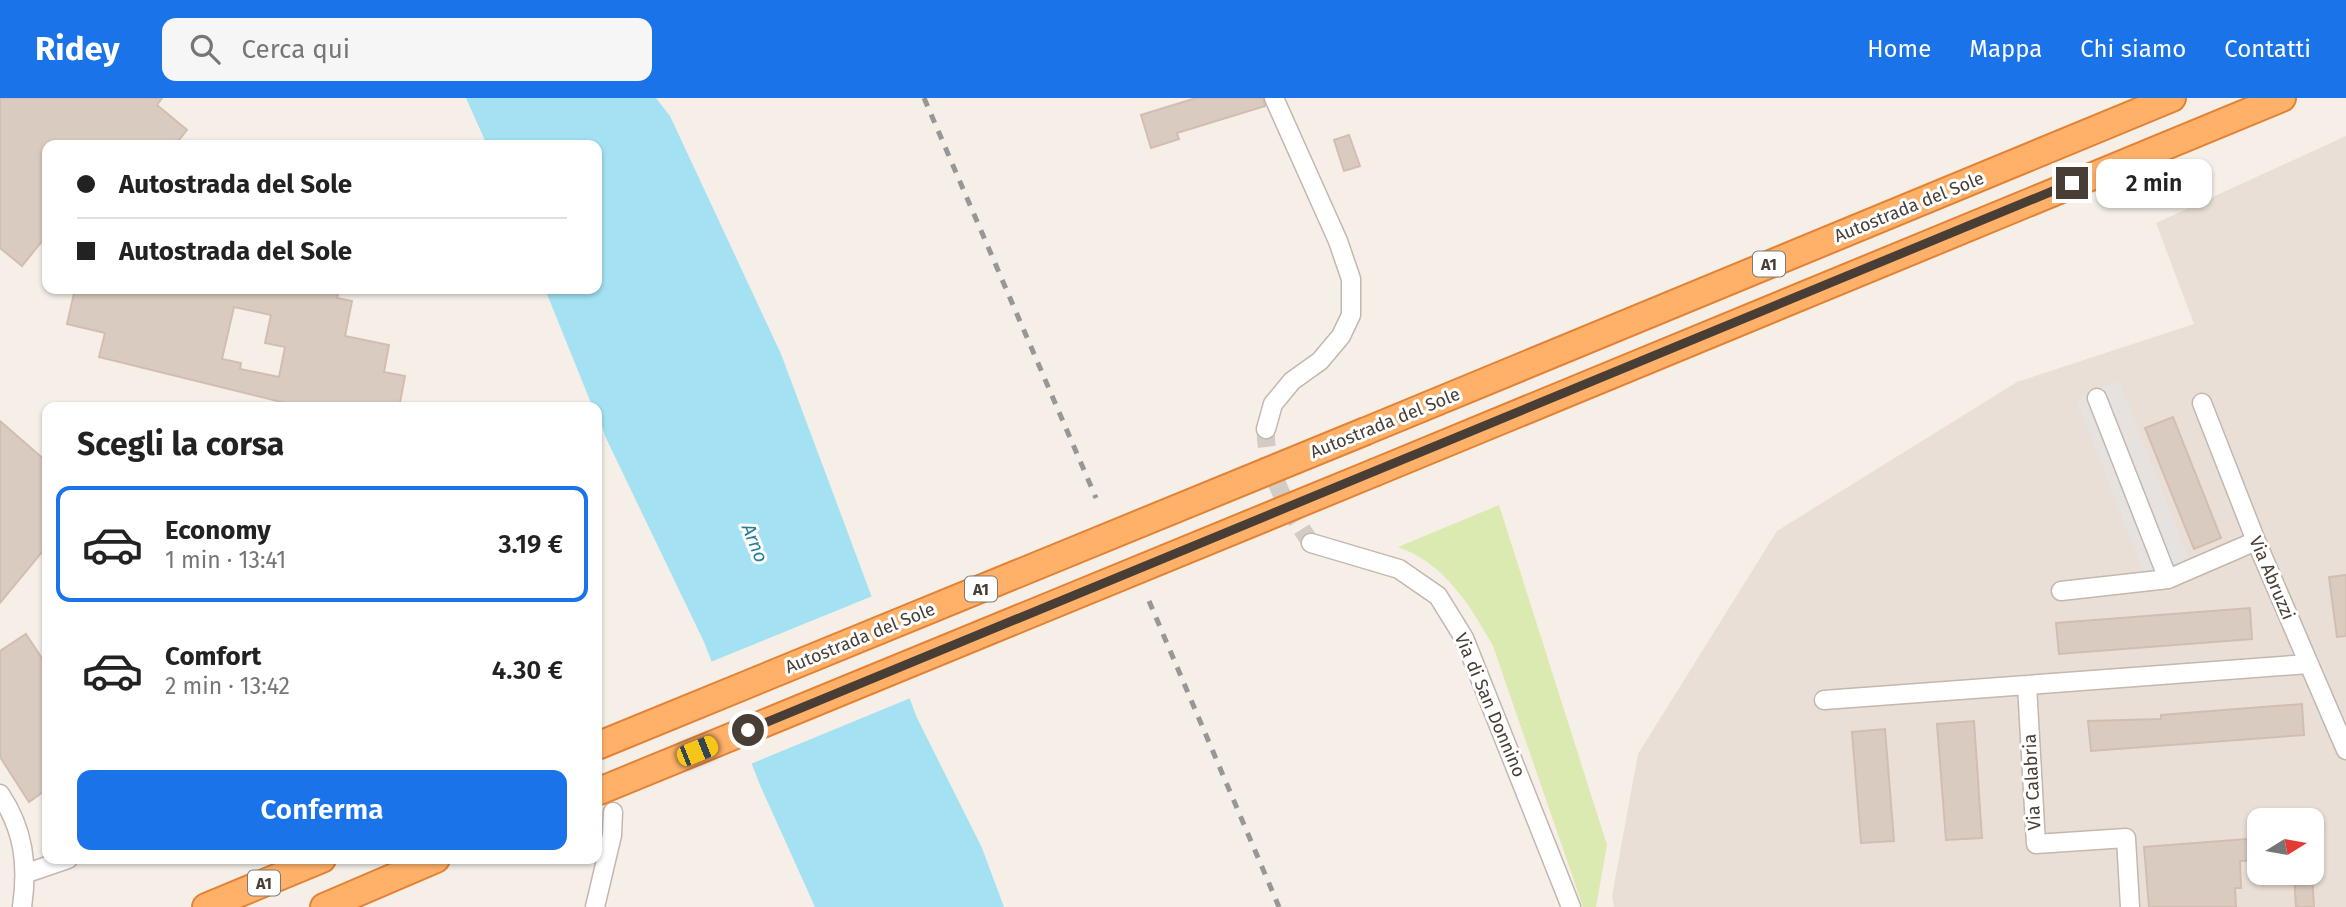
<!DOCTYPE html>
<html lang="it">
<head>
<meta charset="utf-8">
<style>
  :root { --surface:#fff; --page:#f6f6f6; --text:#222; --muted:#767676; --line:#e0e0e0; --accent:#1a73e8 }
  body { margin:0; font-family:"Fira Sans",sans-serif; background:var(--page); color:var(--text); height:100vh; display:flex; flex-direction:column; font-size:26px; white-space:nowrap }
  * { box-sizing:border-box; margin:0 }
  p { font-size:23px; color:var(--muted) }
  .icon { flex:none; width:38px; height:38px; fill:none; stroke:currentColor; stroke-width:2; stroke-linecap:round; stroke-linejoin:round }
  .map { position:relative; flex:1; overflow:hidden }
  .details { position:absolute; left:42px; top:304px; width:560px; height:462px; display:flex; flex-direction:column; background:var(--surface); border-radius:14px; box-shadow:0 2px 5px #0004 }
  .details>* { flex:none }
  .hud { position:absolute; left:42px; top:42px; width:560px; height:154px; border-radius:14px; box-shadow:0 2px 5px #0004; display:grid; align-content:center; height:154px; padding:0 35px; background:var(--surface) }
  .needle { width:46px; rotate:79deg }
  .buttons { position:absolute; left:2247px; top:710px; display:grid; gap:14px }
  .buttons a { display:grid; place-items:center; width:77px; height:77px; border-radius:14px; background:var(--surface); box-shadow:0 2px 5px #0004; font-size:35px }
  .end { position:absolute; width:32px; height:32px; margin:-16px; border:9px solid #483e36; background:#fff; box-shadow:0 0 0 4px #fff }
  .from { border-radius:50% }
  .bubble { position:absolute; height:49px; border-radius:14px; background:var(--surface); box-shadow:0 2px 5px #0004; font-size:23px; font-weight:600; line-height:49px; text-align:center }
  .car { position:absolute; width:21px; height:42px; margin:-21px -10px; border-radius:9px; box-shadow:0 0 5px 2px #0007; background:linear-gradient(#f5c518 24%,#345 0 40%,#f5c518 0 76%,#345 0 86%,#f5c518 0) }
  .hud b { display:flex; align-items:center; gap:24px; height:66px; font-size:26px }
  .hud b+b { border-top:2px solid var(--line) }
  .hud i { width:18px; height:18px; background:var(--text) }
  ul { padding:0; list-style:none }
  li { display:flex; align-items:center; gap:21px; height:116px; margin:0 14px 10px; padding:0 21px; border:4px solid transparent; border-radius:14px }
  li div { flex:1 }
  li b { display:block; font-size:26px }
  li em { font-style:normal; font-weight:600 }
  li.current { border-color:var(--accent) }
  li>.icon { width:63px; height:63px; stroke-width:1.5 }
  h2 { padding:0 35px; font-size:32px; line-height:84px }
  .button { display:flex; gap:14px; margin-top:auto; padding:14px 35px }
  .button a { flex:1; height:80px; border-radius:14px; background:var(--accent); color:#fff; font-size:28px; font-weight:600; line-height:80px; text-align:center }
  header { display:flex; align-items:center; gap:42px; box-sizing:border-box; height:98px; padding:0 35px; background:var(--accent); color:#fff }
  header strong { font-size:33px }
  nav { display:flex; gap:38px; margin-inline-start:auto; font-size:24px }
  .search { width:490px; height:63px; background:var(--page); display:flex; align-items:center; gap:18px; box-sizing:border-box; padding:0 24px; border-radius:14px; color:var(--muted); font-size:26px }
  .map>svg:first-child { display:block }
  .residential { fill:#e9dfd6; fill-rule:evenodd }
  .green { fill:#dbeab0 }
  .parking { fill:#e6e2e0 }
  .water { fill:#a3e1f3 }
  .pier { fill:#f5efe8 }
  .building { fill:#dacbc0; stroke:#d2beb0; stroke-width:2; fill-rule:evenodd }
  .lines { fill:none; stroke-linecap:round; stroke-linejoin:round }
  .minor-tunnel { stroke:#d2ccc4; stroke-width:18; stroke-dasharray:18 9; stroke-linecap:butt }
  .minor-casing { stroke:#c4b7ad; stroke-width:21 }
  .highway-casing { stroke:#e38234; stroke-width:30 }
  .minor { stroke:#fff; stroke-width:18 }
  .highway { stroke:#ffb169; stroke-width:26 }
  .rail { stroke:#979797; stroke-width:5; stroke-dasharray:9 9; stroke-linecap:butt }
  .highway-bridge-casing { stroke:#e38234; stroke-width:30; stroke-linecap:butt }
  .highway-bridge { stroke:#ffb169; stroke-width:26 }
  .route { stroke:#483e36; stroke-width:9 }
  .labels { text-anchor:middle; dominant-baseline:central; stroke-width:6; stroke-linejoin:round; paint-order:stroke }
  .shield { fill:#fff; stroke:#7f7872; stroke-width:2 }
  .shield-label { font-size:16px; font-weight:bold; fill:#483e36 }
  .street-label { font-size:18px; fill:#483e36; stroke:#fff }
  .water-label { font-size:19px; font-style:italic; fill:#267d97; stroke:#fff }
</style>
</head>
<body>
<header>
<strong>Ridey</strong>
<div class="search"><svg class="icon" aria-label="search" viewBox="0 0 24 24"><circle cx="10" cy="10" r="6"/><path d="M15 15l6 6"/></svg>Cerca qui</div>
<nav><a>Home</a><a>Mappa</a><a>Chi siamo</a><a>Contatti</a></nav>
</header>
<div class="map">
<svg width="2346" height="809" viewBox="0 0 2346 809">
  <rect width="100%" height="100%" fill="#f5efe8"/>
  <!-- residential -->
  <path class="residential" d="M2346,38V809H1614L1612,798L1638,656L1777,433L2017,284L2194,226L2156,125ZM2259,723H2312V775H2259Z"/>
  <!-- green -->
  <path class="green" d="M1499,407L1607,747L1596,809H1583L1493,548C1471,508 1443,464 1398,449Z"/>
  <!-- parking -->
  <path class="parking" d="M2119,283L2189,461L2145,478L2076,300Z"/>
  <!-- water -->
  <path class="water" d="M466,0H656L670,18L781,256L917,620L982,750L1004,809H815L760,687L704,544L605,338L597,310H593L545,191H597V47H487Z"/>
  <!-- pier -->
  <path class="pier" d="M875,497L913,599L748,667L708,565Z"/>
  <!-- building -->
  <path class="building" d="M0,0H162L157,7L187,32L175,47H47V137L22,168L0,150Z
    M1196,0H1263L1265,8L1177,35L1179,41L1151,50L1141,17Z
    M1349,37L1360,68L1344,73L1334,42Z
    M75,191H339L337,200L352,203L345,238L389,247L384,274L405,278L399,310H306L99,259L105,235L67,226ZM234,209L271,217L265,245L285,249L279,279L240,271L241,265L222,261Z
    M2173,319L2221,440L2194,451L2145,330Z
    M0,323L47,364V448L0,505Z
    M2346,477V538L2337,539L2329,479Z
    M2250,510L2252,541L2059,556L2056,525Z
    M26,536L47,568V691L29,704L0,659V553Z
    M2302,606L2304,637L2091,653L2088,623L2161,621V617Z
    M1974,623L1982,740L1946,742L1937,626Z
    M1885,631L1894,743L1861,745L1852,634Z
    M2259,740V762L2240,763L2241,790H2235L2236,809H2149L2144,749Z
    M2294,775H2312L2314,809H2296Z"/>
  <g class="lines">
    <!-- minor-tunnel -->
    <path class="minor-tunnel" d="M1266,331C1264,372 1289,413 1311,445"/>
    <defs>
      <path id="minor" d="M2097,300L2168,481
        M2202,305L2256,443L2346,652
        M1266,331L1273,306L1292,283L1320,263L1341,238L1351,217V181L1338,143L1274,0
        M1311,445L1399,471L1438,498L1464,540L1571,809
        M2061,493L2168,481L2256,443
        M1824,602L2027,587
        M0,696C24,732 28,767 22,809
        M27,775L68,761
        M595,809L612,737L613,714
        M2130,809L2126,740L2036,746L2027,587L2308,566"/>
      <path id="highway" d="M1366,333L2172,0
        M1376,374L2282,0
        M206,809L322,761
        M324,809L436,761"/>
    </defs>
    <!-- minor casing -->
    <use href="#minor" class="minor-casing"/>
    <!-- highway casing -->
    <use href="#highway" class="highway-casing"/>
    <!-- minor -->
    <use href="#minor" class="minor"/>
    <!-- highway -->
    <use href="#highway" class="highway"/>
    <!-- rail -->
    <path class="rail" d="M924,0L1096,400
      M1149,503L1279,809"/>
    <defs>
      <path id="highway-bridge" d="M597,648L1366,333
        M597,694L1376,374"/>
    </defs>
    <!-- highway-bridge casing -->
    <use href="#highway-bridge" class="highway-bridge-casing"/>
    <!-- highway-bridge -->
    <use href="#highway-bridge" class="highway-bridge"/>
  </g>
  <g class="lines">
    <!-- route -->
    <path class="route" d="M748,632L2072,85"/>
  </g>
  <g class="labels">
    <!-- shield labels -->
    <g class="shield">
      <rect x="1753" y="153.5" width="32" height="25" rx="5"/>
      <rect x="965" y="478.5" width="32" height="25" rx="5"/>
      <rect x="248" y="772.5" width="32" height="25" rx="5"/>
    </g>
    <g class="shield-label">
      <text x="1769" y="166">A1</text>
      <text x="981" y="491">A1</text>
      <text x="264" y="785">A1</text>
    </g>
    <!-- street labels -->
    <g class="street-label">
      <text transform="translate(1909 109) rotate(-22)">Autostrada del Sole</text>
      <text transform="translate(1385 325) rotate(-22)">Autostrada del Sole</text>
      <text transform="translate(2272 480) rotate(67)">Via Abruzzi</text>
      <text transform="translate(860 540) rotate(-22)">Autostrada del Sole</text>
      <text transform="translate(1490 607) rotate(67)">Via di San Donnino</text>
      <text transform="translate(2032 684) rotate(-93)">Via Calabria</text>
    </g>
    <!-- water labels -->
    <g class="water-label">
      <text transform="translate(755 445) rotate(68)">Arno</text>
    </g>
  </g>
</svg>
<div class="buttons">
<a><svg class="needle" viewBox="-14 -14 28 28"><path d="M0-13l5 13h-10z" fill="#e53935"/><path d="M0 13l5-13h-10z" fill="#767676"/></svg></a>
</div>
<i class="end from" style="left:748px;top:632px"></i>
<i class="end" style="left:2072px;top:85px"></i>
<div class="bubble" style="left:2096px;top:61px;width:116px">2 min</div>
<i class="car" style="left:697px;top:653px;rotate:68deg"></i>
<div class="hud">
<b><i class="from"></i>Autostrada del Sole</b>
<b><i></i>Autostrada del Sole</b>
</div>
<section class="details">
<h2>Scegli la corsa</h2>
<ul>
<li class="current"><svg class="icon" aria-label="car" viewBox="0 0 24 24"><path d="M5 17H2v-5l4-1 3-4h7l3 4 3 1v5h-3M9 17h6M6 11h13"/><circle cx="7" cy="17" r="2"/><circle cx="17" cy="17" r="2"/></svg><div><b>Economy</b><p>1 min · 13:41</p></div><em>3.19 €</em></li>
<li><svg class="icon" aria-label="car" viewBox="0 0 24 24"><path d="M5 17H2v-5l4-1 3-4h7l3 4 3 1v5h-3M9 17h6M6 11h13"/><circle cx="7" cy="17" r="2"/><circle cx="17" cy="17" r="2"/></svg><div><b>Comfort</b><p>2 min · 13:42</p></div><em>4.30 €</em></li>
</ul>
<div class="button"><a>Conferma</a></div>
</section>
</div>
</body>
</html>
